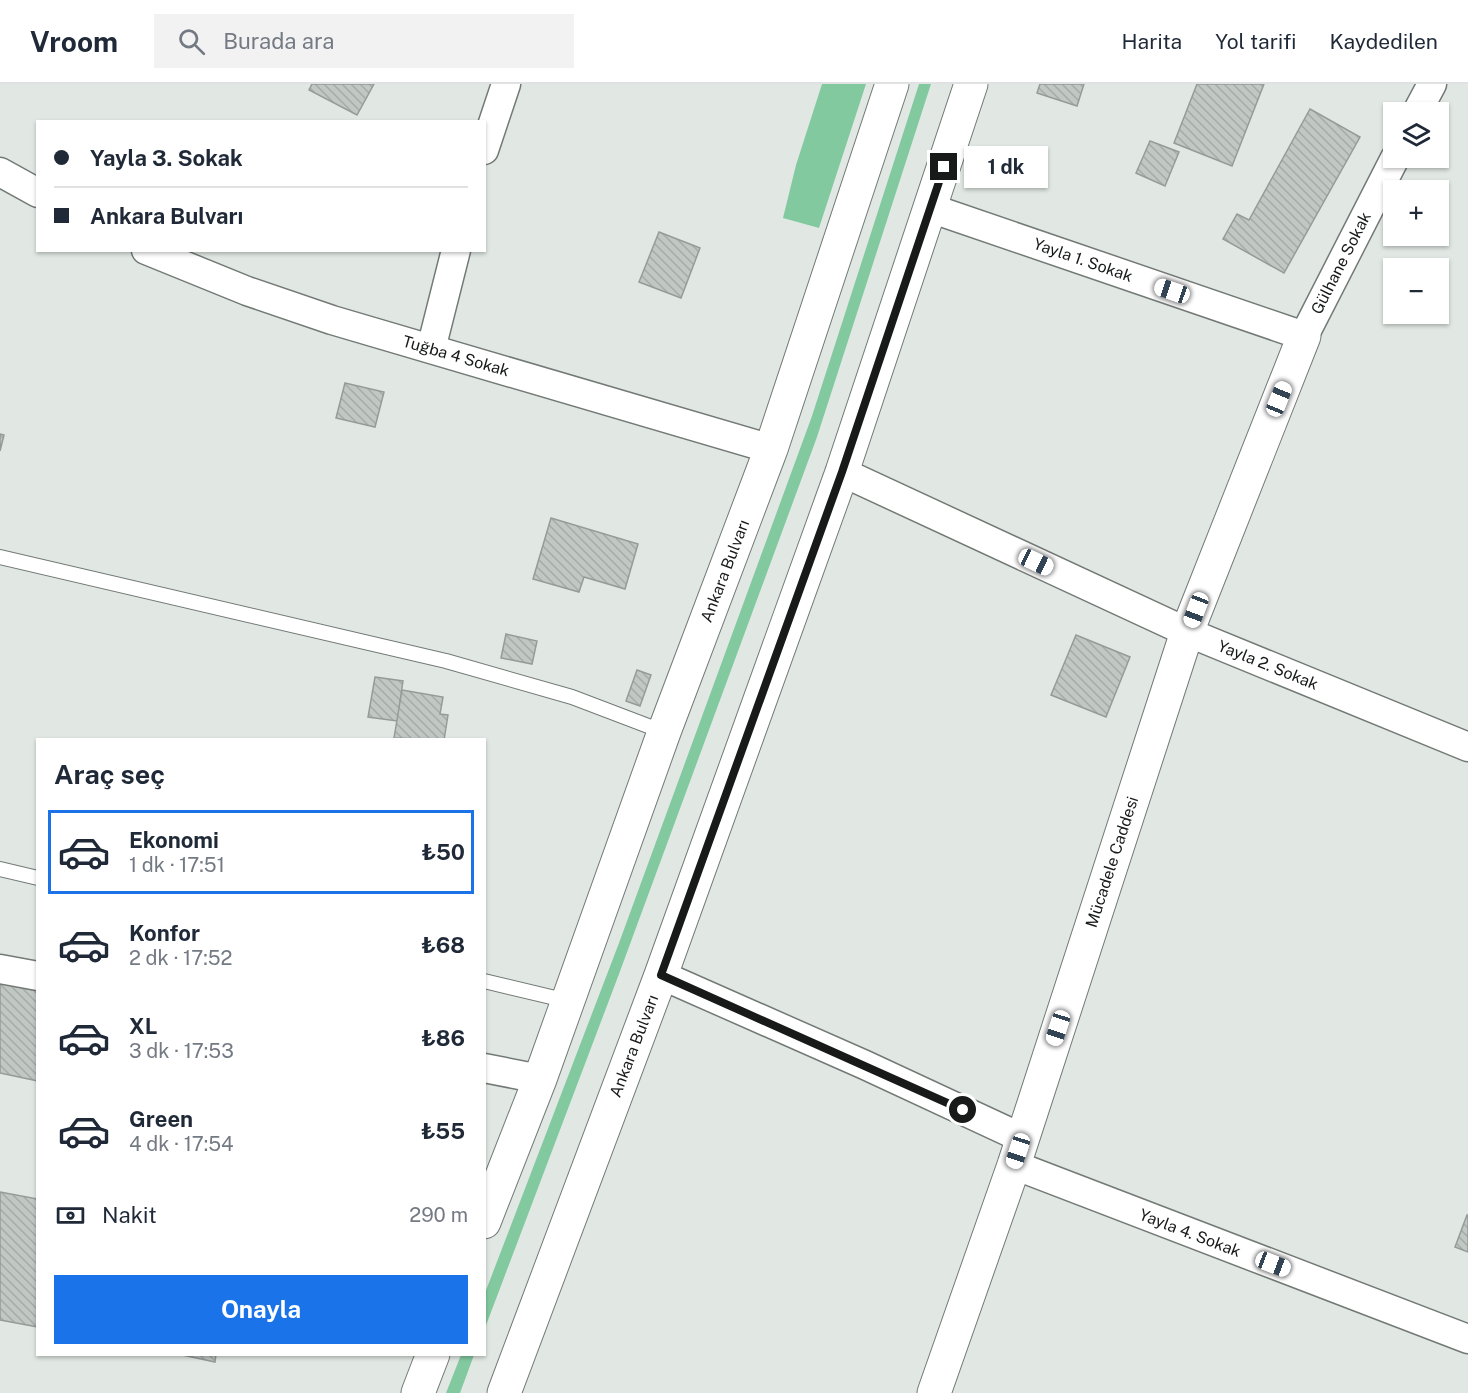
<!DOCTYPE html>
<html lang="tr">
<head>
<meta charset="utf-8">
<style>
  :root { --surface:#fff; --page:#f2f2f3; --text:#1f2937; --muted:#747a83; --line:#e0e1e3; --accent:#1a73e8 }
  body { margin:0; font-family:"Public Sans",sans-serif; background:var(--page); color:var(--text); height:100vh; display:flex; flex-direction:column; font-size:22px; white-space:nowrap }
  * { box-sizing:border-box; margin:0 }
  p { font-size:20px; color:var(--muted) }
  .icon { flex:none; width:33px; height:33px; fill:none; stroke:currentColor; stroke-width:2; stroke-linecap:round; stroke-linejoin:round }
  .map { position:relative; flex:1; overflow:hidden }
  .drawer { position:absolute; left:36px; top:654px; width:450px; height:618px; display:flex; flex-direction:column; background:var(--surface); border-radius:0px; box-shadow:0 2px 4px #0004 }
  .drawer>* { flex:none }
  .banner { position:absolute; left:36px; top:36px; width:450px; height:132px; border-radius:0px; box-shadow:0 2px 4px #0004; display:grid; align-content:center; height:132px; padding:0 18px; background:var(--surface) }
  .buttons { position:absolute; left:1383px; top:18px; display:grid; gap:12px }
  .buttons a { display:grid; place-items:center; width:66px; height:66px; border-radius:0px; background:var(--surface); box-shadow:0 2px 4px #0004; font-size:30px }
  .end { position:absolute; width:27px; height:27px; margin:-14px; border:8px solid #171a18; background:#fff; box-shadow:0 0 0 3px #fff }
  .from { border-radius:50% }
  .bubble { position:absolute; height:42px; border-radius:0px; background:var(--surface); box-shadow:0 2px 4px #0004; font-size:20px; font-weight:700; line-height:42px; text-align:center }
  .car { position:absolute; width:18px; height:36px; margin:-18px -9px; border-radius:8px; box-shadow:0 0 4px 2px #0007; background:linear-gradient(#fff 24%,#345 0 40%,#fff 0 76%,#345 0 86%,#fff 0) }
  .banner b { display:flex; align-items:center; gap:21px; height:57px; font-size:22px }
  .banner b+b { border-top:2px solid var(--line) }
  .banner i { width:15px; height:15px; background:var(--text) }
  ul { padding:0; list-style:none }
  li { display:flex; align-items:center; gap:18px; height:84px; margin:0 12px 9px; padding:0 6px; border:3px solid transparent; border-radius:0px }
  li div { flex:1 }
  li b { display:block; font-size:22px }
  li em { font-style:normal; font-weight:700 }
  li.on { border-color:var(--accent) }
  li>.icon { width:54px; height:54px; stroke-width:1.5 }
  h2 { padding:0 18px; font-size:27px; line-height:72px }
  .pay { display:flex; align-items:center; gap:15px; height:66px; padding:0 18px; font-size:22px }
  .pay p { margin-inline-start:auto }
  .primary-button { display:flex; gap:12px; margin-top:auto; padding:12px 18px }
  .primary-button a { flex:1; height:69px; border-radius:0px; background:var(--accent); color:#fff; font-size:24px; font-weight:700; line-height:69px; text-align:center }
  header { display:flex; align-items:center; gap:36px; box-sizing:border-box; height:84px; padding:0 30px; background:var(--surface); border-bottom:2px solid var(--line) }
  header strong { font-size:28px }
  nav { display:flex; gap:33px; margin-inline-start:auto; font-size:21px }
  .search { width:420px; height:54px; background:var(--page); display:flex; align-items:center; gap:15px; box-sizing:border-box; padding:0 21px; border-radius:0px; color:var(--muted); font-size:22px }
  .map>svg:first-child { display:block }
  .grass { fill:#83c9a0 }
  .building { fill:url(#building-back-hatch); stroke:#959c98; stroke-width:1.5 }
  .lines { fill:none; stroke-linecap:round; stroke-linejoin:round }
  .service-casing { stroke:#737a76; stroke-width:16 }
  .minor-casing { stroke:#737a76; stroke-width:31 }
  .tertiary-casing { stroke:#737a76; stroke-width:35 }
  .secondary-casing { stroke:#737a76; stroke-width:35 }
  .service { stroke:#fff; stroke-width:14 }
  .minor { stroke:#fff; stroke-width:28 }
  .tertiary { stroke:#fff; stroke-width:33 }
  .secondary { stroke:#fff; stroke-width:33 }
  .route { stroke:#171a18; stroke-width:8 }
  .labels { text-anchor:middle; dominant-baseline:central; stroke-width:6; stroke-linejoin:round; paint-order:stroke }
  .street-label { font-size:16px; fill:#171a18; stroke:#fff }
</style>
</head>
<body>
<header>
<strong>Vroom</strong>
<div class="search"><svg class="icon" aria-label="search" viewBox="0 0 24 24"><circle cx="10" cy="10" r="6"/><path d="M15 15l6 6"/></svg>Burada ara</div>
<nav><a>Harita</a><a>Yol tarifi</a><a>Kaydedilen</a></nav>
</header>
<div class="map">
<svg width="1468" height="1309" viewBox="0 0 1468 1309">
  <defs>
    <pattern id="building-back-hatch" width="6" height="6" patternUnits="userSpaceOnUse" patternTransform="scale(1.5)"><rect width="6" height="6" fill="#c1c8c4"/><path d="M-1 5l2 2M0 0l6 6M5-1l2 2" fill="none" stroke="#a5aba8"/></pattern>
  </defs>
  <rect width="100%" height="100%" fill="#e1e8e4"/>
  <!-- grass -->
  <path class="grass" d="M822,0H866L819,144L783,134L796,81Z
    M919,0H931L817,353L619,890L485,1244V1209L619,859L812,332Z
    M461,1271H474L460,1309H446Z"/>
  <!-- building -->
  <path class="building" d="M312,0H374L357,31L309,6Z
    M1040,0H1084L1077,22L1037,9Z
    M1197,0H1264L1232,82L1174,59Z
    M1310,25L1360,53L1284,189L1223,155L1237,130L1249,136Z
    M1150,57L1179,68L1165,102L1136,89Z
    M659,148L700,164L681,214L639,198Z
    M345,299L384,308L375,343L336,334Z
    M0,350L4,351L0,367Z
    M551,434L638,460L625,505L584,493L579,508L533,495Z
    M506,550L537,557L532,580L501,574Z
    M1076,551L1130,573L1106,633L1051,611Z
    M637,586L651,591L640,622L626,617Z
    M375,593L403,597L397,637L368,633Z
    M402,606L443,613L440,630L448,631L444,656L394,654Z
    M0,899L38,907V997L0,989Z
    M0,1108L38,1115V1243L0,1236Z
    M1467,1131H1468V1168L1455,1163Z
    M178,1270H216L215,1278Z"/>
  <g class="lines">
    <defs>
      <path id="service" d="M0,473L446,577L572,613L664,648
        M0,785L38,794
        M484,897L568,917"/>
      <path id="minor" d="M1417,28L1432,0
        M484,66L506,0
        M0,88L38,109
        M930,124L1304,252L1395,74
        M146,166L247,207L332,236L771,365
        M431,265L456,166
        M842,388L1187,548L1468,663
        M0,885L38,892
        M661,891L865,981L1022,1054
        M484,984L540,995
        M1014,1081L1468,1255"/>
      <path id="tertiary" d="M934,1309L1014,1081L1187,548L1304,252"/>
      <path id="secondary" d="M484,1138L540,995L664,648L771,365L892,0
        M418,1309L433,1270
        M504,1309L661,891L842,388L971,0"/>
    </defs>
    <!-- service casing -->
    <use href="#service" class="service-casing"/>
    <!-- minor casing -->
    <use href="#minor" class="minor-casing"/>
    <!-- tertiary casing -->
    <use href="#tertiary" class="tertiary-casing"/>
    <!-- secondary casing -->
    <use href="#secondary" class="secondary-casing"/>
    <!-- service -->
    <use href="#service" class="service"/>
    <!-- minor -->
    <use href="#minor" class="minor"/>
    <!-- tertiary -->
    <use href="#tertiary" class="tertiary"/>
    <!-- secondary -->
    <use href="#secondary" class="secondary"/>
  </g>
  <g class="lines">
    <!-- route -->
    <path class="route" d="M944,83L842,388L661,891L963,1026"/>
  </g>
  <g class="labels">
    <!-- street labels -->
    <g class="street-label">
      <text transform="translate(1083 176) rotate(19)">Yayla 1. Sokak</text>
      <text transform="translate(1341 179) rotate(-63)">Gülhane Sokak</text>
      <text transform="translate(456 272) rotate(16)">Tuğba 4 Sokak</text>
      <text transform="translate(725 487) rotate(-69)">Ankara Bulvarı</text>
      <text transform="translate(1268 581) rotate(22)">Yayla 2. Sokak</text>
      <text transform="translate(1112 778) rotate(-72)">Mücadele Caddesi</text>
      <text transform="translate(634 962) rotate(-69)">Ankara Bulvarı</text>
      <text transform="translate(1190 1149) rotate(21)">Yayla 4. Sokak</text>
    </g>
  </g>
</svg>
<div class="buttons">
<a><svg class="icon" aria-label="layers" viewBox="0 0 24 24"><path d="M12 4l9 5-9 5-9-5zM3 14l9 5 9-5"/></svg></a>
<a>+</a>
<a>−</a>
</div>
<i class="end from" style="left:963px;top:1026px"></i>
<i class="end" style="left:944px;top:83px"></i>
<div class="bubble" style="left:964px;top:62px;width:84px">1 dk</div>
<i class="car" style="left:1172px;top:207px;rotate:289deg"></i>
<i class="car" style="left:1279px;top:315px;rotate:22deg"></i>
<i class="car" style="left:1036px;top:478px;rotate:115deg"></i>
<i class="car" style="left:1196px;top:526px;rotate:201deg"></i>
<i class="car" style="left:1058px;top:944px;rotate:198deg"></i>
<i class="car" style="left:1018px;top:1067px;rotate:198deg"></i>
<i class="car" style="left:1273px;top:1180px;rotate:111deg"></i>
<div class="banner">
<b><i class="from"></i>Yayla 3. Sokak</b>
<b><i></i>Ankara Bulvarı</b>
</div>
<section class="drawer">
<h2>Araç seç</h2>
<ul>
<li class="on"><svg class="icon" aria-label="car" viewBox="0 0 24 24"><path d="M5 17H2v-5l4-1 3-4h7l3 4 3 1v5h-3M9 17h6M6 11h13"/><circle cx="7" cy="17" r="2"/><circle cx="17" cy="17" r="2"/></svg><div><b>Ekonomi</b><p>1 dk · 17:51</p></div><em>₺50</em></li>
<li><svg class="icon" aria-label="car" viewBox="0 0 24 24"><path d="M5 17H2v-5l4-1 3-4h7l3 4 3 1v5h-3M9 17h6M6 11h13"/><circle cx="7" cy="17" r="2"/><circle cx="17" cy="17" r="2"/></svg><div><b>Konfor</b><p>2 dk · 17:52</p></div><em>₺68</em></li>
<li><svg class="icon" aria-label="car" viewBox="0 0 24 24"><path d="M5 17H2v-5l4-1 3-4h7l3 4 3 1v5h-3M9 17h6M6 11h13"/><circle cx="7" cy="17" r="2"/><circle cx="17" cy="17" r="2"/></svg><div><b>XL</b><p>3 dk · 17:53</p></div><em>₺86</em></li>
<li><svg class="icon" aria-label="car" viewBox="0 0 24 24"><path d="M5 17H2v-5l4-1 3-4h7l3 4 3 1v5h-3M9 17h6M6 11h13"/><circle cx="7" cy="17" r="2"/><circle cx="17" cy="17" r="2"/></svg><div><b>Green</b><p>4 dk · 17:54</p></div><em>₺55</em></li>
</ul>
<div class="pay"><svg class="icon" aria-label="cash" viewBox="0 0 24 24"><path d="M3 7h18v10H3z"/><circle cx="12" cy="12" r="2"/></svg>Nakit<p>290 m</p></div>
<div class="primary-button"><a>Onayla</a></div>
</section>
</div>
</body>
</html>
